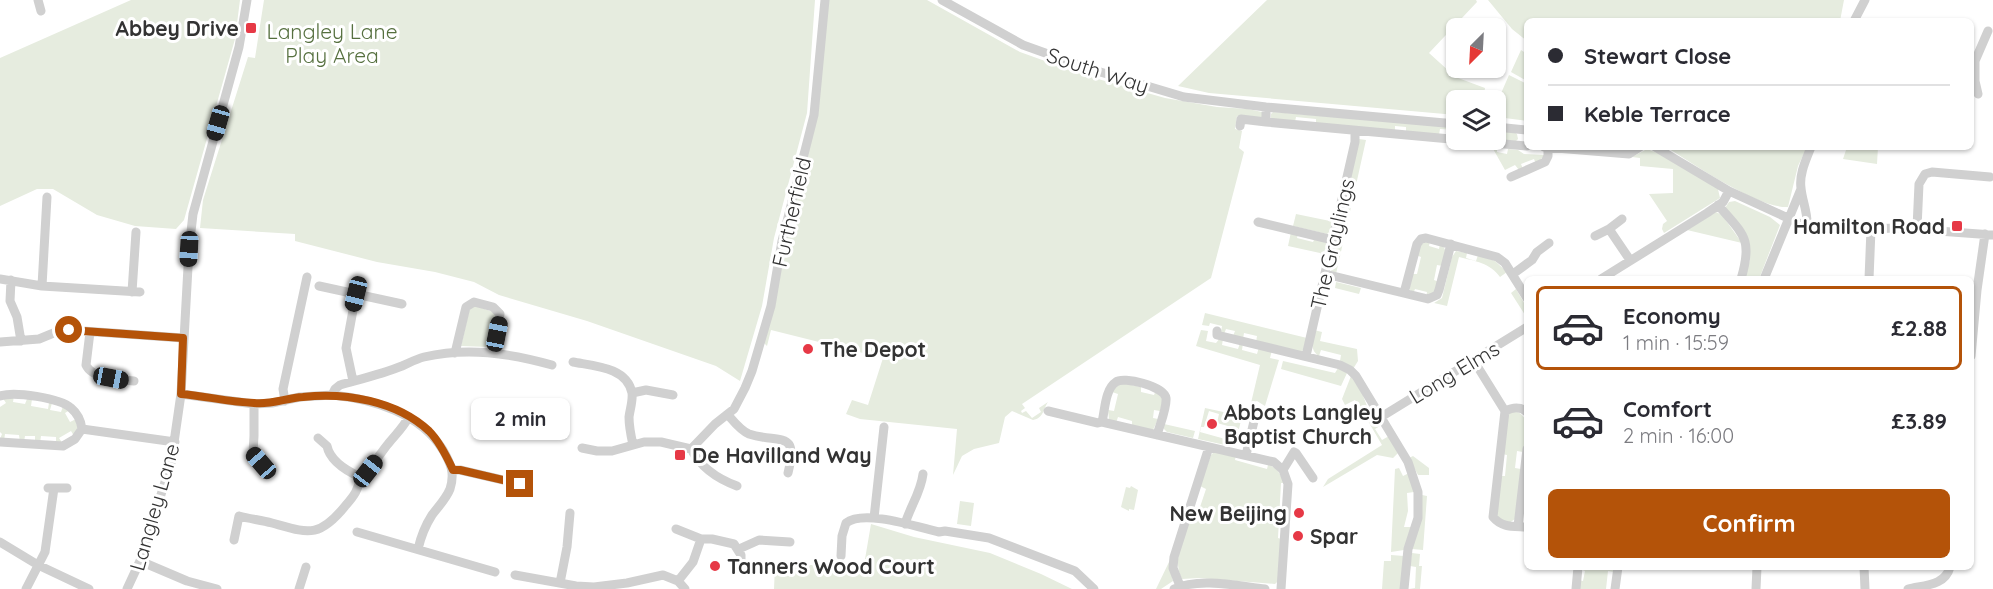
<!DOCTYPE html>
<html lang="en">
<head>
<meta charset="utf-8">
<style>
  :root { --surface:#fff; --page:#f2f2f3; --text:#2b2b33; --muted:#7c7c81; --line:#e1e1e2; --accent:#b45309 }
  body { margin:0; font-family:Quicksand,sans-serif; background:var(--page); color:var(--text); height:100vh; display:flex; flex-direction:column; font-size:22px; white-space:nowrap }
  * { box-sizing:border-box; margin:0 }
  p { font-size:20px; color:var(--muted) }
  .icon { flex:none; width:33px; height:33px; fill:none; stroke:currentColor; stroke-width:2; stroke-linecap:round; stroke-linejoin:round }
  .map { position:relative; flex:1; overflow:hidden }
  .sheet { position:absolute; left:1524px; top:276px; width:450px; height:294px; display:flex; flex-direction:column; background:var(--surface); border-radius:9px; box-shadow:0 2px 4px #0004 }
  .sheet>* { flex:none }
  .banner { position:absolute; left:1524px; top:18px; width:450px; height:132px; border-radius:9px; box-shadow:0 2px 4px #0004; display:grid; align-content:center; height:132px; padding:0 24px; background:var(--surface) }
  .needle { width:39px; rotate:204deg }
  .fabs { position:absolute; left:1446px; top:18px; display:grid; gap:12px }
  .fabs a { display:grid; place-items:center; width:60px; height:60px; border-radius:9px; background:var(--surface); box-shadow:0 2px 4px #0004; font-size:30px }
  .end { position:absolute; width:27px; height:27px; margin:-14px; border:8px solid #b45309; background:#fff; box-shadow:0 0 0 3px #fff }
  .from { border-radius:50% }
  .bubble { position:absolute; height:42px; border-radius:9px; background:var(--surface); box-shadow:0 2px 4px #0004; font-size:20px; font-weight:700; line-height:42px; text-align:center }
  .car { position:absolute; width:18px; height:36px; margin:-18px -9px; border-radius:8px; box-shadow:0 0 4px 2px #0007; background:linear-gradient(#222 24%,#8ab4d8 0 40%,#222 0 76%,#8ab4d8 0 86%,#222 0) }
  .banner b { display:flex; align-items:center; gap:21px; height:57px; font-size:22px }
  .banner b+b { border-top:2px solid var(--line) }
  .banner i { width:15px; height:15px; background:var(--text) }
  ul { padding:10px 0 0; list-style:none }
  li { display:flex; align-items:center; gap:18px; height:84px; margin:0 12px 9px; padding:0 12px; border:3px solid transparent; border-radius:9px }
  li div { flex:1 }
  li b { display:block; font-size:22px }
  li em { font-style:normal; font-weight:700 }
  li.selected { border-color:var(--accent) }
  li>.icon { width:54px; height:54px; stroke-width:1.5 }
  .cta { display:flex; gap:12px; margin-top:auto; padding:12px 24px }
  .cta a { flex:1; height:69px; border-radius:9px; background:var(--accent); color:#fff; font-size:24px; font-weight:700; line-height:69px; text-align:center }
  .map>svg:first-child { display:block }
  .green { fill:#e6ecdf }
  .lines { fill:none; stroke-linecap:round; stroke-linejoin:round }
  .minor { stroke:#d0d0d0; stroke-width:9 }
  .route { stroke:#b45309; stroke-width:8 }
  .poi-dot { fill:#e63946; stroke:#fff; stroke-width:2 }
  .labels { text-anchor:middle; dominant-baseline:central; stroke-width:6; stroke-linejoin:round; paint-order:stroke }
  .poi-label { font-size:21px; font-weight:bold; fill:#333; stroke:#fff; text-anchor:start }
  .park-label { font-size:21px; fill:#56703f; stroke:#fff }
  .street-label { font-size:21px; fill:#333; stroke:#fff }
</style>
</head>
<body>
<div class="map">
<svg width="1993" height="589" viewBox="0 0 1993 589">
  <rect width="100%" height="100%" fill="#fff"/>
  <!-- green -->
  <path class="green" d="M131,0H240L235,39L184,220L176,229L135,226L97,215L53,189H37L0,206V58Z
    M264,0H815L807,113L774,238L762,306L740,381L716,366L587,321L499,295L474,282L435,272L377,262L295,241V234L200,228L203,200L248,57L255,58Z
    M828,0H927L1020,52L1084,75L1165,98L1217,107L1248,109L1262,112V117L1259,118L1237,116L1235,129L1242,131L1239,148L1244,152L1211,278L1022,404L1025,408L1021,411L1022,413L1026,411L1032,418L1041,412L1039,408L1048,402C1043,409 1044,418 1033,420L1012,411L1005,417L999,443L974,449L962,456L953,475L957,429L860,419L846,414L852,400L868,405L883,358L771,330L767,346L763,342L785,241L816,115Z
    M1267,0H1476L1477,2L1429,53L1450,72V75L1485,88L1483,100H1456V115L1209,93L1178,86Z
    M1488,0H1844L1840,21H1527V41L1512,29Z
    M1521,50L1527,54V81L1511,72Z
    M1509,75L1527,84V121L1497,117L1499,98Z
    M1273,112L1456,127V130L1440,129L1439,135L1406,132V127L1395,126V131L1316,124V119L1296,117L1295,122L1271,119V114Z
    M1496,130L1514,132L1517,134L1518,139L1516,141L1496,140Z
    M1359,139L1366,140L1356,185L1349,183Z
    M1492,147H1497V152L1507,154L1508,149L1518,150L1524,154L1545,155L1536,164L1534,159L1521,164L1523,169L1519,170L1515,165L1505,170Z
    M1666,147H1807L1798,166L1788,207C1759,209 1692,163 1666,147Z
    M1847,147H1878L1877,164L1843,159Z
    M1647,149L1670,158L1718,189L1720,198L1664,233L1662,229L1663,224L1667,221L1649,194L1673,193V169L1640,166V158L1632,157Z
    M1348,186L1355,187V189L1336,274L1329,269L1340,220L1345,221L1353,188Z
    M1735,201L1770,217L1780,225L1759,279H1744L1750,260L1725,208L1729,202Z
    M1716,212L1722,215L1742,243L1687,230Z
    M1296,214L1330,221L1331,218L1328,215L1334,217L1330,231L1327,234L1293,226Z
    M1291,232L1298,234L1297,238L1313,242L1315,238L1326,243L1327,246L1324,258L1320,257V253L1288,246Z
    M1430,241L1429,246L1439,249L1440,244C1449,250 1445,257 1443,266L1437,265L1434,280L1439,282L1437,290L1426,297L1427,292L1415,289L1413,294L1409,288L1412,274H1417L1421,257L1416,255L1420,244Z
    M1456,251L1467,253L1466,258L1476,261L1478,255L1495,261L1507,272L1500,277C1490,263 1475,261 1459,257L1447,306L1434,303L1442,298L1452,257Z
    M1336,282L1361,288L1359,294L1335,288Z
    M1516,289L1527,308V318L1511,293Z
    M473,305L496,313L489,347L461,346L470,307Z
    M1205,313L1307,338L1304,350L1299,352L1256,342L1257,336L1244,333L1243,339L1233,336L1235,331L1226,329L1224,334L1221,332L1222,326L1210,323L1209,326L1202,325Z
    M1201,330L1208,331L1206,341L1216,343L1220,338L1223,339L1222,345L1238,349L1240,343H1243L1242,350L1257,354L1259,347L1272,350L1270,358L1279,360L1265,406L1257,401L1251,403L1260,365L1196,346Z
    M1314,330L1322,332L1320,341L1357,349L1358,361L1353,369L1340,361L1341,355L1321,350L1319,356C1309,350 1313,340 1314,330Z
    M1283,361L1335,373L1338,368L1347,373L1341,386L1281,369Z
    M1351,376L1362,393L1367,406L1361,409L1355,400L1345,405L1342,399Z
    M1122,383L1141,387V392L1154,395L1156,390L1163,400L1160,411L1154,410L1153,418L1158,419L1153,430L1132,426V421L1118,417L1116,423L1109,419L1108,410L1114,411L1118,394L1112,392L1115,386Z
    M14,396L13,402L25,404L27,399H32L31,406L48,409L49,403H52L50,410L61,412L63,406L70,410L65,413L70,422L76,419L78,428L74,436L71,431L59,438L63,444H56V437L41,436L40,443H35V436H25L24,442H20L19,435L5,434L4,441L0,439L2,434L0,432V407L6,403L2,397Z
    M1205,408L1242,416L1239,429L1217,423L1219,414L1209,411L1204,427H1201L1200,432L1236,442L1234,447L1198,439Z
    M1514,411C1533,415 1525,437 1523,452L1517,451L1515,468L1521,469L1515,519L1509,523L1497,517L1500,476H1505L1507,455L1502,454L1507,417L1510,412Z
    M1374,417L1380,426L1375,429L1382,440L1389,436L1398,453L1393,458L1377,455L1323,487L1328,479L1382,445L1368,421Z
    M1164,424L1195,431L1193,438L1167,432L1163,428Z
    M1215,451L1236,455L1235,460L1267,469L1268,465C1277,467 1281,475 1284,483H1281L1278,538L1281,539L1278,581L1275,584L1199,578L1182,579C1171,559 1185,532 1191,511L1198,513L1206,489L1200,486L1211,455Z
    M1413,456L1429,468V475H1418L1409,458Z
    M1399,468L1403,476L1409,473L1414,492L1407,493L1408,511L1404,527H1412L1404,550L1391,552L1395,469Z
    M1131,486L1138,490L1134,510L1129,509V511L1121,507L1126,487L1130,488Z
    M1422,495L1427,496L1423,550L1412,549L1422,511Z
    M960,501L974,503L971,526L957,524Z
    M871,524L914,537L990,553L1041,574L1072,589H774L775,565H864Z
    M1412,553L1420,554L1419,566H1422L1420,589H1409L1415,588L1416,567L1410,566Z
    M1391,555L1404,556L1401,589H1382L1384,561H1391Z
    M1169,562L1173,581L1161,589H1156Z
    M1580,567H1614V572L1608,571L1606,589H1580L1578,580L1583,581L1585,571L1580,569Z"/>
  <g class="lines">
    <!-- minor -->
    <path class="minor" d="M38,0L41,11
      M942,0L1023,45L1087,68L1184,97L1266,107L1456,124
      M1854,21L1865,0
      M1975,81L1978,94
      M1971,82L1975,81V61L1988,31
      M1266,107V122L1527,146
      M1240,126L1241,119L1266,122
      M1496,127L1527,130
      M1544,147L1629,154L1640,147
      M1655,147L1729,191L1801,224L1834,230L1897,228L1993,235
      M1511,177L1545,162L1548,156V147
      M1718,205C1744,235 1753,239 1741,279
      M1622,219L1609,229L1630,260
      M1258,222L1333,240
      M1807,225C1808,213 1802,200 1801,188C1799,174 1806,160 1811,147
      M1917,228L1919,184L1925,174L1932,172L1990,177
      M1595,236L1609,229
      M1325,274L1428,299L1437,295L1439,290L1451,244
      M1513,274L1532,260L1537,252L1549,243
      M0,279L42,286L140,292
      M1601,279L1707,213L1723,202L1729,191
      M1764,279L1801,189
      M1869,279L1871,229
      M11,280L10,301L17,317L21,341
      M42,286L47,197
      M319,286L402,304
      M132,292L136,232
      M1404,293L1417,244L1421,239L1426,238L1497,257L1505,263L1527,298
      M1217,331V335L1340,365L1350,370L1356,376L1408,462L1418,492V518L1408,549L1404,589
      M90,332L86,365C92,379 120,380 134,381
      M0,342L39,339L56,332L69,330L183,338
      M455,353L466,307L474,302L493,307L500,314L493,352
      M1306,356L1355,142V131
      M1971,356L1977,290L1985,234
      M1474,361L1505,411L1493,517C1502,528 1514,526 1527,527
      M573,362C594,366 627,367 632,393C633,401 630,409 629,417C629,426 631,436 633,445
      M353,381L346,348L356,294
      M632,393L646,390L673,395
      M181,394L254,404L272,403L300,397L332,395L335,389L340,385C361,379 382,374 402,366C409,363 416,359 424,357C467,347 509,353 552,365
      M332,395C373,399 420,413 443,450C451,464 455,473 450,489C446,499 438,507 432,515C425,526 421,536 418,549
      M0,396C14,391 60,398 71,408C77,413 81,421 82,429L75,439L63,446L0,442
      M285,401L283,389L307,277
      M254,404V436L253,453L261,463
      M1048,411L1098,423L1102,422
      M1505,411C1513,407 1520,406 1527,412
      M728,415C734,422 741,431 749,434C780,444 799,429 788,473
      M1381,417L1527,327
      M82,429L175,442
      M1157,435C1160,424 1167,408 1166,398C1164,386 1123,376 1116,382C1105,389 1105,410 1102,422L1274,462L1283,470L1288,484L1281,589
      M318,438L327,446C330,461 347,471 360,477
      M582,448L597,451H612L644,442H661L691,449L715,424L734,409L745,388L752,371L771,306L782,241L814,115L825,0
      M691,449C701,468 718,479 737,486
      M1246,455L1255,417
      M453,470H460L520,484
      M1283,470L1294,452L1296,453L1313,478
      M48,488H67
      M874,518L884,427
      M905,524C910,507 921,492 923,474
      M1518,526L1527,449
      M676,529L701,539
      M357,532L495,572
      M234,540L239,516C250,519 261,520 272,523C308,533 319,539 346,505C354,496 359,489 360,477C372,468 379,455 388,444C395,435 403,428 408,418
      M0,542L38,565L89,589
      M739,549L759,540L790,542
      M841,556L842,536L846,523C864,509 917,527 939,532L945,531L989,538L1075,571L1094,589
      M140,561L187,581L217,589
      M1864,567L1865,589
      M515,575L576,586L594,587L627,583L663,575L678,581L685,589
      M678,581L693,562L701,539H712L734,544L741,555V564L761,566
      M560,583L567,547L570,513
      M1180,586L1173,568L1174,557L1209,447
      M26,589L45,552L54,488
      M127,589L140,561L171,463L181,394L189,249L193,214L239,47L247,0
      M299,589L306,567
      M1174,589C1199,577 1238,586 1265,589
      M1576,589L1578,567
      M1615,589L1618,567
      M1756,589L1757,567
      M1908,589C1924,585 1945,586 1950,567"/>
  </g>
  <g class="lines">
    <!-- route -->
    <path class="route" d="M69,330L183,338L181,394C205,396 229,402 254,403C271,405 286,398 303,397C345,392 397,401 429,431C439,441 447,457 453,470H460L520,484"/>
  </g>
  <!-- markers -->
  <g class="poi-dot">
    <rect x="245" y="22" width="12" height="12" rx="3"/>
    <rect x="1951" y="220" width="12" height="12" rx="3"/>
    <circle cx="808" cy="349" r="6"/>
    <circle cx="1212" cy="424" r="6"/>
    <rect x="674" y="449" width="12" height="12" rx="3"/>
    <circle cx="1299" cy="513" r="6"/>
    <circle cx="1298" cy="536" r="6"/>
    <circle cx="715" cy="566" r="6"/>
  </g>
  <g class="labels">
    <!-- poi labels -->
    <g class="poi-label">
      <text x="239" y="28" text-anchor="end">Abbey Drive</text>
      <text x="1945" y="226" text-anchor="end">Hamilton Road</text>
      <text x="820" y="349">The Depot</text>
      <text x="1224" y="412">Abbots Langley<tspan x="1224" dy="24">Baptist Church</tspan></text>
      <text x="692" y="455">De Havilland Way</text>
      <text x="1287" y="513" text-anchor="end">New Beijing</text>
      <text x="1310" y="536">Spar</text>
      <text x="727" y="566">Tanners Wood Court</text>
    </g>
    <!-- park labels -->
    <g class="park-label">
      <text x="332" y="31">Langley Lane<tspan x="332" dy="24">Play Area</tspan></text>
    </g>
    <!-- street labels -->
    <g class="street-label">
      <text transform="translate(1098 70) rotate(18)">South Way</text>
      <text transform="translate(791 212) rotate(-77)">Furtherfield</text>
      <text transform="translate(1332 244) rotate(-77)">The Graylings</text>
      <text transform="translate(1454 372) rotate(-31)">Long Elms</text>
      <text transform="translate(154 507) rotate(-74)">Langley Lane</text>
    </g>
  </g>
</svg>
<div class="fabs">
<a><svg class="needle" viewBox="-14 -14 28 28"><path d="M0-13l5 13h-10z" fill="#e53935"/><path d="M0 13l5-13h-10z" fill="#7c7c81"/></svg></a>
<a><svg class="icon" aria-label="layers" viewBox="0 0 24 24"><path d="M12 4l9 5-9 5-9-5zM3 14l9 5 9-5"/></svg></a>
</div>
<i class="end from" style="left:69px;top:330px"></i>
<i class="end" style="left:520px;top:484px"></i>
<div class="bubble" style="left:471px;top:398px;width:99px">2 min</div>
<i class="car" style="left:218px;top:123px;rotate:196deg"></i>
<i class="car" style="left:189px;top:249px;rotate:183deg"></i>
<i class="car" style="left:356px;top:294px;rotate:194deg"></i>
<i class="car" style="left:497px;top:334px;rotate:11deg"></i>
<i class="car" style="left:111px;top:378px;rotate:101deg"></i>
<i class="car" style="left:261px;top:463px;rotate:319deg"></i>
<i class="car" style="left:368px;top:471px;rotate:38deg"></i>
<div class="banner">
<b><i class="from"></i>Stewart Close</b>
<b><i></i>Keble Terrace</b>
</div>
<section class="sheet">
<ul>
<li class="selected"><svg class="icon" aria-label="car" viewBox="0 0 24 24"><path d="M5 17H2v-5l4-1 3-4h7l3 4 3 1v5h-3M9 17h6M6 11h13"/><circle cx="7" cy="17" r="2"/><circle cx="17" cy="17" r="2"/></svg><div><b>Economy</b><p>1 min · 15:59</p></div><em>£2.88</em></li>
<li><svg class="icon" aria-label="car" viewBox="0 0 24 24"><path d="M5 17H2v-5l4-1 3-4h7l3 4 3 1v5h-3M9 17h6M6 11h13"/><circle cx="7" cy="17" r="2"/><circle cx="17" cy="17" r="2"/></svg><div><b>Comfort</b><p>2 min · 16:00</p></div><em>£3.89</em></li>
</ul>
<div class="cta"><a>Confirm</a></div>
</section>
</div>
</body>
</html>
